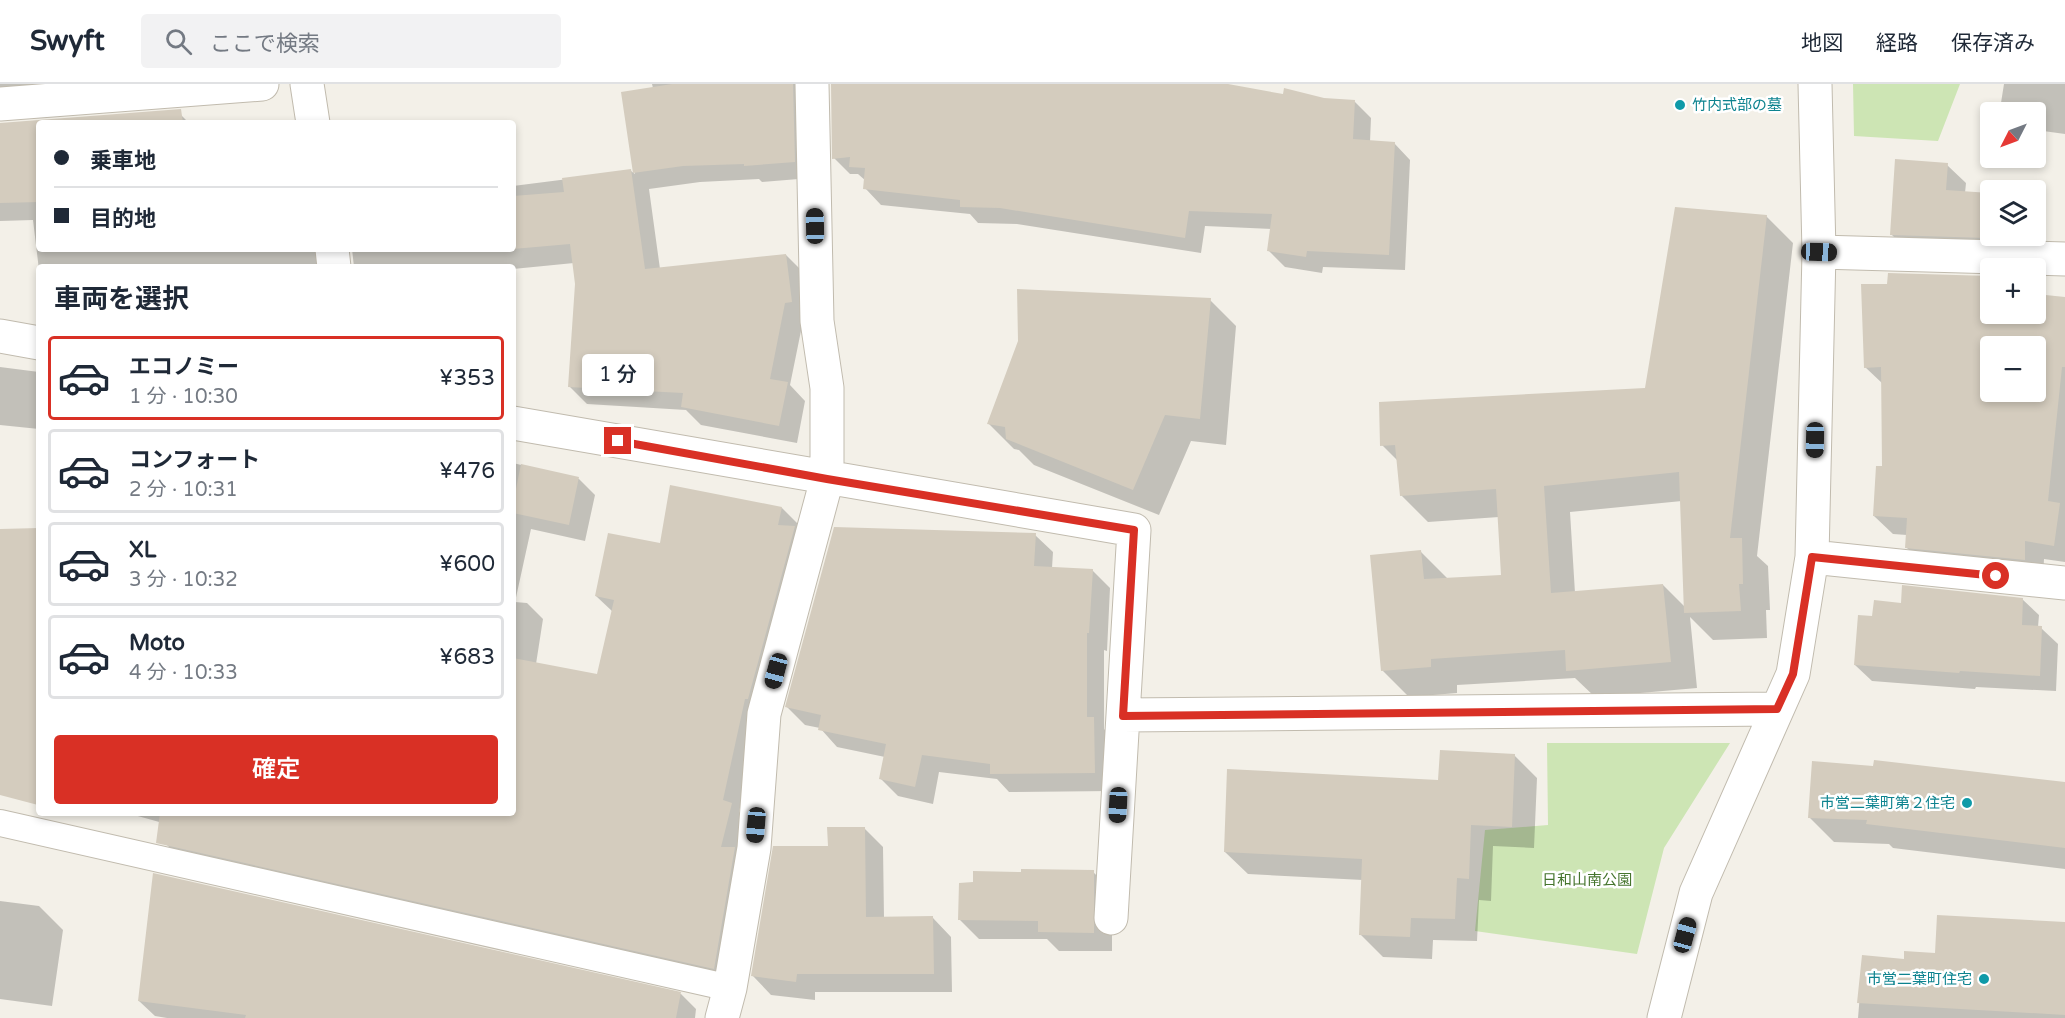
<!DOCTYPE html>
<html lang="ja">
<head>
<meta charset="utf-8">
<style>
  :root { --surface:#fff; --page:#f2f2f3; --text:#1f2937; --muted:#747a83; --line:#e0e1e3; --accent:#d93025 }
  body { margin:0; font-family:"Varela Round","Noto Sans JP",sans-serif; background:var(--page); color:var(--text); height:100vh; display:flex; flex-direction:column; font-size:22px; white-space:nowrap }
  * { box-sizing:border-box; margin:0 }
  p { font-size:20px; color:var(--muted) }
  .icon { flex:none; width:33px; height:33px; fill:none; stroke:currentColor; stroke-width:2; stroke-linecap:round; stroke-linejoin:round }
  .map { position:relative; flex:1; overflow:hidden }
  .sheet { position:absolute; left:36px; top:180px; width:480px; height:552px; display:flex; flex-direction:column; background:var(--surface); border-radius:6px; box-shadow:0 3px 9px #0003 }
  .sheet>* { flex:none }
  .guide { position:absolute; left:36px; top:36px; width:480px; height:132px; border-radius:6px; box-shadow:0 3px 9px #0003; display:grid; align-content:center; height:132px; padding:0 18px; background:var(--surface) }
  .needle { width:39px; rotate:228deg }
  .controls { position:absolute; left:1980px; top:18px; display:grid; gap:12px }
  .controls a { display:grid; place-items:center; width:66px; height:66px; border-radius:6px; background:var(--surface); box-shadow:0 3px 9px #0003; font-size:30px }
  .end { position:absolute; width:27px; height:27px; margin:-14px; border:8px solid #d93025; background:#fff; box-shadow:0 0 0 3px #fff }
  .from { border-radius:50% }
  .bubble { position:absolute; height:42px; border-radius:6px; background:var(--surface); box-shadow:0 3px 9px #0003; font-size:20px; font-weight:600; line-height:42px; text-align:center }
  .car { position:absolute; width:18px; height:36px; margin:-18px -9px; border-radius:8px; box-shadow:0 0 4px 2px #0007; background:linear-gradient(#222 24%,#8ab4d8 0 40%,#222 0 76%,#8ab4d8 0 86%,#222 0) }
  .guide b { display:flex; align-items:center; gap:21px; height:57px; font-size:22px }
  .guide b+b { border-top:2px solid var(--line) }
  .guide i { width:15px; height:15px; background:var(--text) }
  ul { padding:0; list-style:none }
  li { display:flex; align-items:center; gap:18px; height:84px; margin:0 12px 9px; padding:0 6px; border:3px solid var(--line); border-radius:6px }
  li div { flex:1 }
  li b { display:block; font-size:22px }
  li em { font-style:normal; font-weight:600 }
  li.on { border-color:var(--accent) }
  li>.icon { width:54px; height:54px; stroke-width:1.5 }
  h2 { padding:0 18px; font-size:27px; line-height:72px }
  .action { display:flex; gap:12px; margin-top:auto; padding:12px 18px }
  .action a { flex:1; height:69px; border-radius:6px; background:var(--accent); color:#fff; font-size:24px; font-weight:600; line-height:69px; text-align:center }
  header { display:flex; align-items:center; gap:36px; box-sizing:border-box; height:84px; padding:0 30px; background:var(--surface); border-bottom:2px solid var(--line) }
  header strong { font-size:28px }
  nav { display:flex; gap:33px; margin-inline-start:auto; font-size:21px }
  .search { width:420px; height:54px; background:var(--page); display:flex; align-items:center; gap:15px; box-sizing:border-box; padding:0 21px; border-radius:6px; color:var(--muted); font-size:22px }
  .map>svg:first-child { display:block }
  .green { fill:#cde5b4 }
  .shadow { fill:#0003; fill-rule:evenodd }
  .building { fill:#d4ccbe; fill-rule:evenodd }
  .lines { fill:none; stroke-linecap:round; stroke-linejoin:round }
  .lane-casing { stroke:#c1bbae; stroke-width:28 }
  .street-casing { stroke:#c1bbae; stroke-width:35 }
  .lane { stroke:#fff; stroke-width:26 }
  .street { stroke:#fff; stroke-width:33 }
  .route { stroke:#d93025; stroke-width:8 }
  .culture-dot { fill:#0f9aa8; stroke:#fff; stroke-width:2 }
  .labels { text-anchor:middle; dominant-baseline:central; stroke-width:5; stroke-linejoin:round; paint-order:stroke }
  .culture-label { font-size:15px; fill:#0d838f; stroke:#fff; text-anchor:end }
  .park-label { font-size:15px; fill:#46752e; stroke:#fff }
</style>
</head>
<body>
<header>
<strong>Swyft</strong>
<div class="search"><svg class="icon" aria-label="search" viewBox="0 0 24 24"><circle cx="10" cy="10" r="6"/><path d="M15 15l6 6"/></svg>ここで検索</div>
<nav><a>地図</a><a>経路</a><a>保存済み</a></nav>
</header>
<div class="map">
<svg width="2065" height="934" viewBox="0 0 2065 934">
  <rect width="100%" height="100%" fill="#f3f0e8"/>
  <!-- green -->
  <path class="green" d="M1853,0H1960L1938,57L1854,52Z
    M1547,659H1730L1664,764L1637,870L1475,847L1485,746L1548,741Z"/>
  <!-- shadow -->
  <path class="shadow" d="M0,0H82L0,35Z
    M652,0H798L811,94L762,98L759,95L700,98L649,105L660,185L786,171L804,189L803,237L790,301L805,317L797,359L701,341L686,326L587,320L569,302L577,200L574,179L513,185V183H354L352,165H513V102L631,87L635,90L622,9L653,4Z
    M832,0H1220L1284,12L1355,18L1371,34L1370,58L1394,59L1410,76L1405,186L1323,183L1322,189L1285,183L1269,167L1272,145L1205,142L1201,169L1017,140L978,139L970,130L881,121L865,104L866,97L858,90H850L834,74Z
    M2004,0H2065V50L2036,46V28H2003L2000,25Z
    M181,31L189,39H129Z
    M69,35L73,39H39V165H346L331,183H39V186L33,136L0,137V40Z
    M1947,81L1966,99L1965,109L1990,111V152H2036V128L2039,131L2037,173L1910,169L1892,151Z
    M1766,132L1793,159L1757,472L1768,482L1770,526H1766L1767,554L1713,556L1690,533L1697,604L1595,613L1575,594L1457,601V609L1409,613L1382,586L1421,468L1448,495L1502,492L1499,433L1428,438L1401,411L1398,377L1382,361L1646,306ZM1682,417L1686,524L1663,501L1575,509L1570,428Z
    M1889,190L1990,193V230H2036V212L2065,215V478L2044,475L2043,494L1925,482L1906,463L1907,451L1893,450L1874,432L1884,384L1883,300L1865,283L1888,201ZM1990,262H2036V308H1990Z
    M1210,216L1236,242L1226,361L1191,357L1159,431L1034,381L1019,366L1014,365L988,339Z
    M0,283L39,288V345L0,341Z
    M513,379L579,395L595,411L585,457L531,445L515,518L527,519L543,535L536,580L598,592L613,528L596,512L662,461L782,424L798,440L761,630L739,728L747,737L730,900L182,776L166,760L170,741L127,729H513Z
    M1035,451L1053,468L1052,484L1092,486L1110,504L1107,567L1104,566V645L1111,652L1112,707L1009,708L997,695L939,688L933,720L898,712L880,694L885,673L837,663L820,644L805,641L787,623Z
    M2022,515L2039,531L2038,543L2041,544L2058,560L2056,607L1976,603L1975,605L1872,597L1855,581L1874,534L1903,521Z
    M1514,671L1537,694L1534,764L1493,762L1491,817L1479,816L1477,857L1433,856L1432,875L1383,873L1360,850L1363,796L1248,790L1225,768Z
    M2065,700V785L1893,764L1889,760L1834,758L1809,733Z
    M864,744L883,763L884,834H933L951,853L952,908H815V916L771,911L753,892L829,764Z
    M1093,788L1112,806V867H1059L1047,855H979L960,836Z
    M0,817L39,822L63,846L52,922L0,915Z
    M2065,840V934H1858L1863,873L1905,877Z
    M681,910L696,925L695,934H167L155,932L139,917Z"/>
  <!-- building -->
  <path class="building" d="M672,0H793L795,78L744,82V80L683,82L633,89L621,8Z
    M831,0H1228L1283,10L1284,4L1324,14L1355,16L1353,55L1395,58L1389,171L1307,167L1306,173L1267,167L1272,130L1189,127L1185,154L1000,124L960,123V116L863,105L865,84L849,83L850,73L832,75Z
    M181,25L183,39H39V118L0,119V39Z
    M1895,75L1948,79L1946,106L1990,109V152H2019V155L1890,151Z
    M631,85L645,185L786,170L792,218L785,219L770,295L788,298L779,342L681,323L683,309L568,303L575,200L570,160L513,165V112L564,108L562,94Z
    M1675,123L1767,131L1730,454H1742L1743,500H1739L1741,527L1684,529L1679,388L1544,402L1551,509L1663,500L1671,578L1566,587L1565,566L1431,575V583L1381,587L1370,471L1421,466L1424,495L1501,491L1496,405L1400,412L1395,361L1380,362L1379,318L1645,304Z
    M1888,189L1990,192V230H2036V210L2065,213V283H2062L2048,417L2060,419L2054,462L2025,457V476L1905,464L1907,434L1873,432L1876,382H1882L1881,283L1864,284L1861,200H1887ZM1990,262H2036V308H1990Z
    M1017,205L1211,214L1200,335L1165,331L1133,406L1006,355L1005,343L987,340L1018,257Z
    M521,380L579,393L569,441L513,429V420Z
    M670,401L782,423L778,441L795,442L748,615H745L723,716L732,719L721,763H735L714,885L156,759L160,729H513V574L597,590L614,516L595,512L608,449L660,459Z
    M834,443L1036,449L1034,482L1093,485L1089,549H1087V633H1094L1095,689L990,690V680L922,671L915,703L879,695L886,660L818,646L821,631L785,623Z
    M39,444V697L38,721L0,711V445Z
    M1902,501L2023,514L2022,541L2042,542L2040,592L1960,587L1959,589L1854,581L1858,531L1872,532L1874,516L1901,519Z
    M1440,666L1515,670L1512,743L1471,741L1469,795L1457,794L1455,835L1411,834L1410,853L1359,851L1362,775L1224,768L1227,685L1438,696Z
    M1874,676L2065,698V764L1866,740L1867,736L1808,734L1812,677L1873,682Z
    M827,743H865L866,833L933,832L934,890H797L796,898L751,892L773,762H828Z
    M1021,785L1094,786V849L1038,848V837L958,836L959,799L973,798V787L1021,788Z
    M153,789L681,908L676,934H245L246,931L138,917Z
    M1937,831L2065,838V931L1857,919L1862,871L1904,875V867L1935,869Z"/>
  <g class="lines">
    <defs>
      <path id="lane" d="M0,739L730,904"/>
      <path id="street" d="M307,0L313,39
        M0,20L262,0
        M332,165L334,183
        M1819,168L2065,175
        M0,252L39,259
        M513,339L1134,446L1123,631
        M1812,473L2065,499
        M1111,834L1123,631L1777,625
        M722,934L730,904L754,764L764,630L827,395V304L817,237L812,0
        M1664,934L1696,809L1793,590L1812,473L1819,168L1815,0"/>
    </defs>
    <!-- lane casing -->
    <use href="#lane" class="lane-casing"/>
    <!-- street casing -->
    <use href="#street" class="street-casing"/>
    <!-- lane -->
    <use href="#lane" class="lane"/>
    <!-- street -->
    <use href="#street" class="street"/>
  </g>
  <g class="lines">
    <!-- route -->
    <path class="route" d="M618,357L827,395L1134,446L1123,632L1777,625L1793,590L1812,473L1996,492"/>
  </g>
  <!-- markers -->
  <g class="culture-dot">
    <circle cx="1680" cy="21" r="6"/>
    <circle cx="1967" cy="719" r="6"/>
    <circle cx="1984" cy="895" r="6"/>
  </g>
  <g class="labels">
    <!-- culture labels -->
    <g class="culture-label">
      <text x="1692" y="21" text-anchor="start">竹内式部の墓</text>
      <text x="1955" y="719">市営二葉町第２住宅</text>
      <text x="1972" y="895">市営二葉町住宅</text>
    </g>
    <!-- park labels -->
    <g class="park-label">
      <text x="1587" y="796">日和山南公園</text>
    </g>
  </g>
</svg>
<div class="controls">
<a><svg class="needle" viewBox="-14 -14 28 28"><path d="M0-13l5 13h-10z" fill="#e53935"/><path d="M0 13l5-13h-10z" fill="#747a83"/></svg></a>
<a><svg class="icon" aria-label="layers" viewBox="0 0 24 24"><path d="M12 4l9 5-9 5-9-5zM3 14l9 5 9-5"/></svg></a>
<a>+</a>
<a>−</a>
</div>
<i class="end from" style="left:1996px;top:492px"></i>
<i class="end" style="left:618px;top:357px"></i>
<div class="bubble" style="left:582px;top:270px;width:72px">1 分</div>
<i class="car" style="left:815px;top:142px;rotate:359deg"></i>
<i class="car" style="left:1819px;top:168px;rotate:92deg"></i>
<i class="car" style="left:1815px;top:356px;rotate:181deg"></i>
<i class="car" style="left:776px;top:587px;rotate:195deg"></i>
<i class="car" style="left:1118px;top:721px;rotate:183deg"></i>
<i class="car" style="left:756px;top:741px;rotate:185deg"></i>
<i class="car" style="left:1685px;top:851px;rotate:15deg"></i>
<div class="guide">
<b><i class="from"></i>乗車地</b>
<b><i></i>目的地</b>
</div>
<section class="sheet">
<h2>車両を選択</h2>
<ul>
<li class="on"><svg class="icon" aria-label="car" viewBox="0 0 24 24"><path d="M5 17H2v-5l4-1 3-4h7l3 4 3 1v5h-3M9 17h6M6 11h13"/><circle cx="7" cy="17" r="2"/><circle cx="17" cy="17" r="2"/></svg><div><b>エコノミー</b><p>1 分 · 10:30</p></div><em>¥353</em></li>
<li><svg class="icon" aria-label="car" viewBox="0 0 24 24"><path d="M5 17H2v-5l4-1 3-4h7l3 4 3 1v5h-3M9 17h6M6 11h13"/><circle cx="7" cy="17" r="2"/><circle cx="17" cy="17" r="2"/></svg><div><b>コンフォート</b><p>2 分 · 10:31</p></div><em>¥476</em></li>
<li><svg class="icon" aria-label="car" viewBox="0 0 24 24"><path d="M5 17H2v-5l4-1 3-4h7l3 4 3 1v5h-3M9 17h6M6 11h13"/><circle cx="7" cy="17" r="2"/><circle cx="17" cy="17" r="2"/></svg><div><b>XL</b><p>3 分 · 10:32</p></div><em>¥600</em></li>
<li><svg class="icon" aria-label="car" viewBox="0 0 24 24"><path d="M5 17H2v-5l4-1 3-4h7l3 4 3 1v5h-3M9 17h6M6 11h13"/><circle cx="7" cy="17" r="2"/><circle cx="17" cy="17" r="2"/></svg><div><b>Moto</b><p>4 分 · 10:33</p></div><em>¥683</em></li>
</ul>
<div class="action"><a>確定</a></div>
</section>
</div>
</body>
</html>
